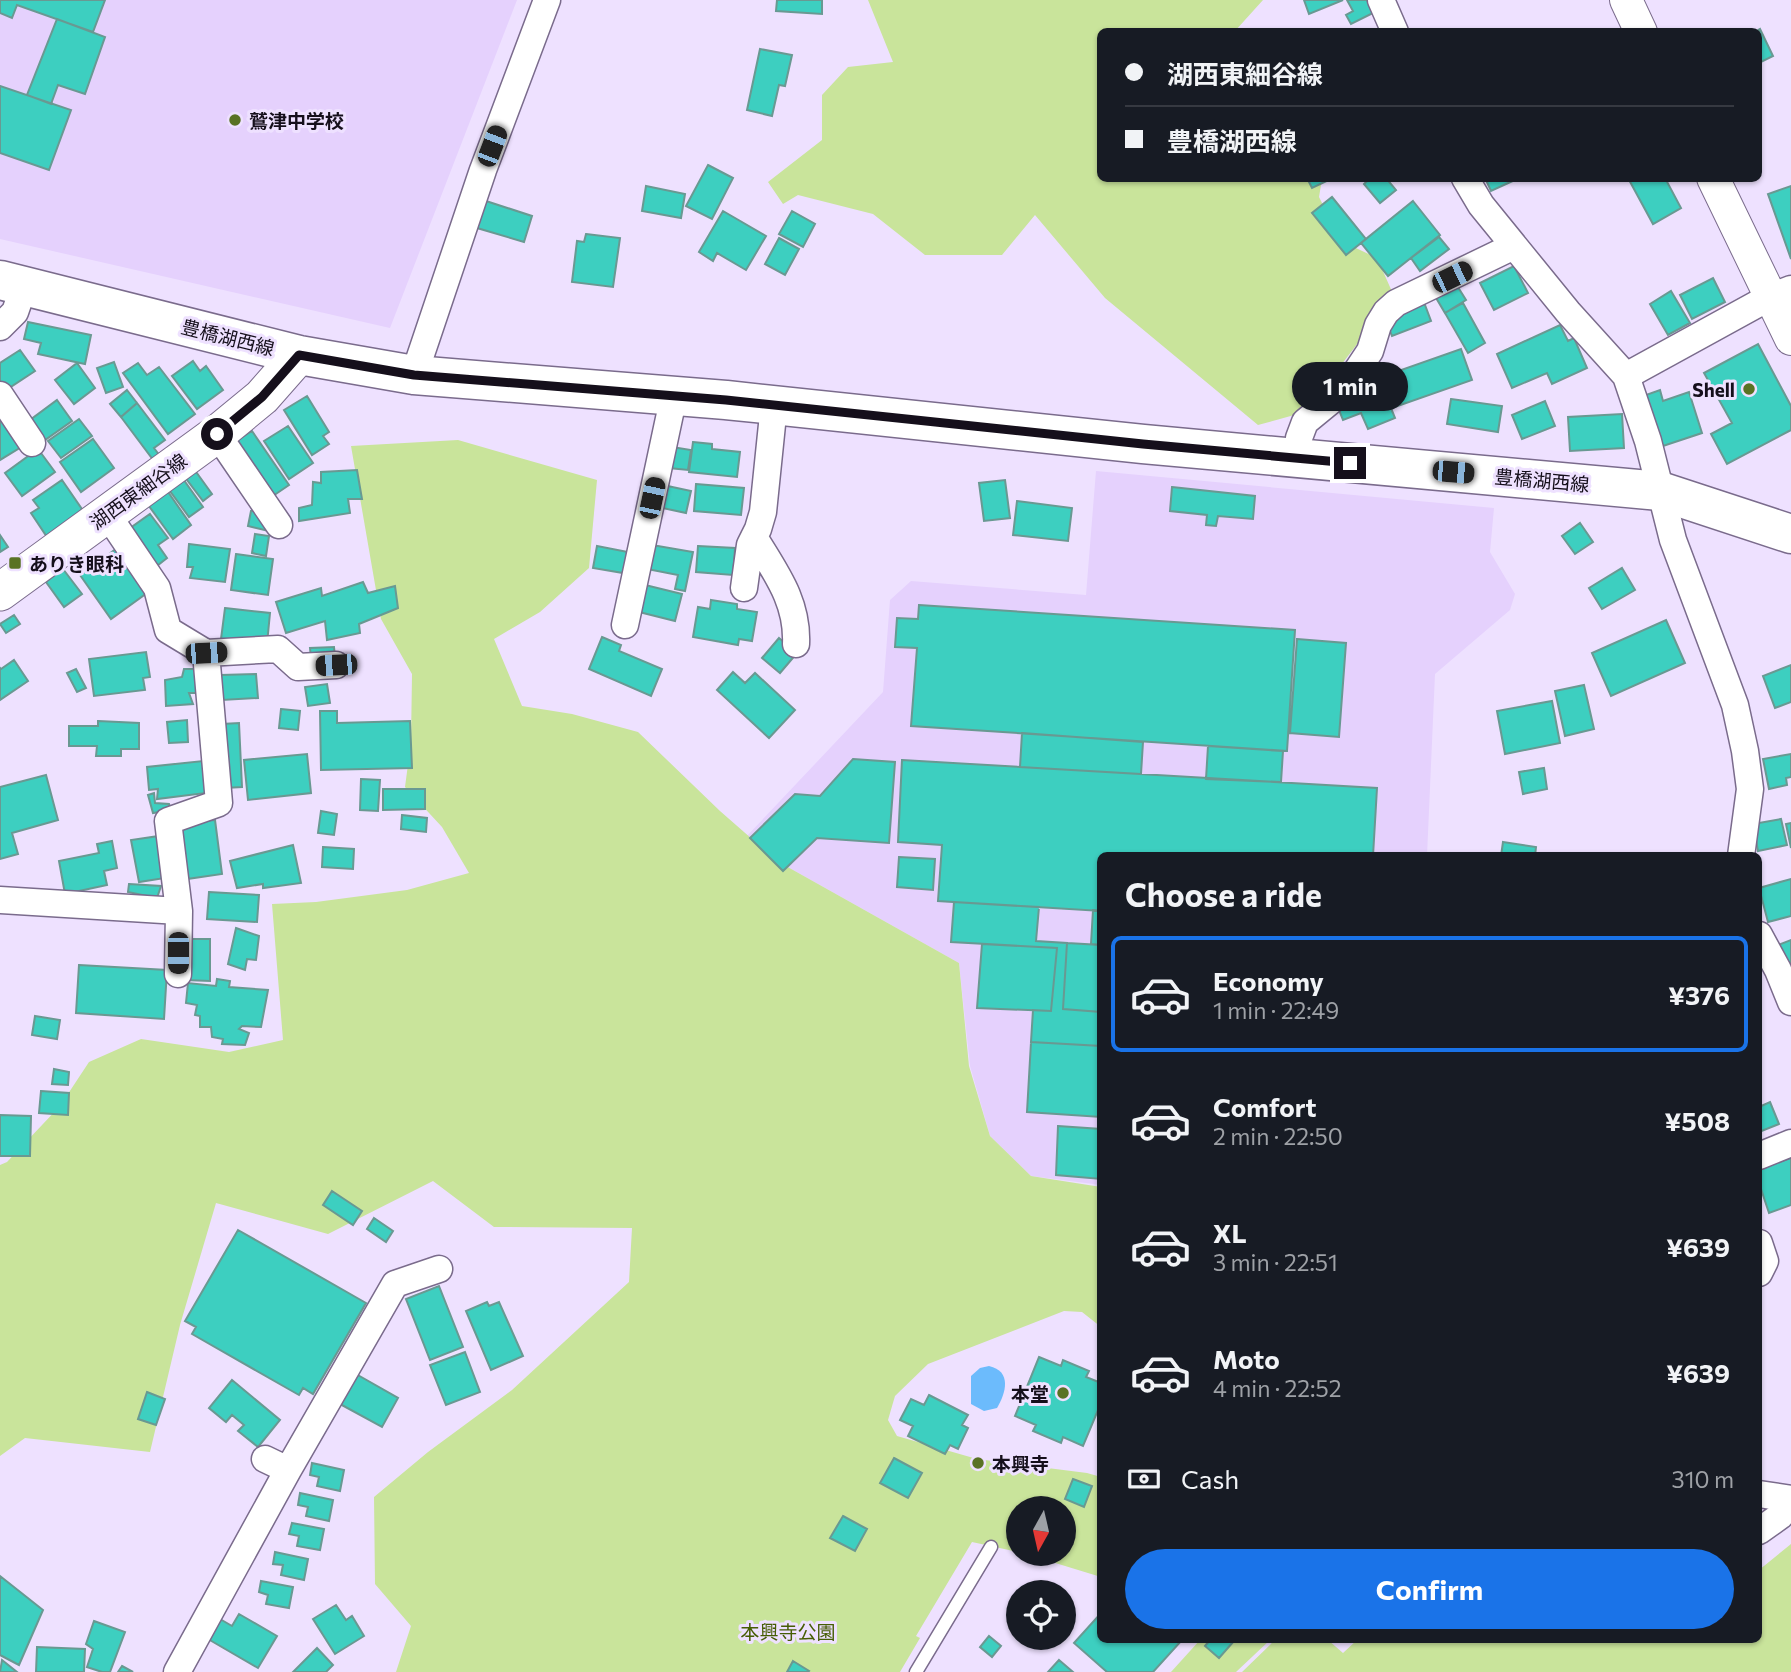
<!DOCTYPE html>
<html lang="en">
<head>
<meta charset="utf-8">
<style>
  :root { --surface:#171b24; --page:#242831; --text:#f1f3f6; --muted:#9ea1a6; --line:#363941; --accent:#1a73e8 }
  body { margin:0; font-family:Commissioner,"Noto Sans JP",sans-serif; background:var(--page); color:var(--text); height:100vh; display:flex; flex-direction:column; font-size:26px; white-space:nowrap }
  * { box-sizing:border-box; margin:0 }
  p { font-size:23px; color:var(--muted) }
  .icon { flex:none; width:38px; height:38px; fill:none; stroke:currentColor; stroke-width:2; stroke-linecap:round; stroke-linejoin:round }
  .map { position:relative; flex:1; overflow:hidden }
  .details { position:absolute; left:1097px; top:852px; width:665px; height:791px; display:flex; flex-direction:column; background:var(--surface); border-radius:10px; box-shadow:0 2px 5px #0004 }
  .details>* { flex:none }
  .top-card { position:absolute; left:1097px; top:28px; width:665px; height:154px; border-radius:10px; box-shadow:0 2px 5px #0004; display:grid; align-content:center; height:154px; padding:0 28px; background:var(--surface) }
  .needle { width:46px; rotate:188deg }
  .buttons { position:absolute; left:1006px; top:1496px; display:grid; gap:14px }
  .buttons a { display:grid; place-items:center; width:70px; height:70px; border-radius:50%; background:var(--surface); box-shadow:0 2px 5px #0004; font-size:35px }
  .end { position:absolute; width:32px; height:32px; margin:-16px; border:9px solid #150f1b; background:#fff; box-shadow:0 0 0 4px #fff }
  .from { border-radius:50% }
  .bubble { position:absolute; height:49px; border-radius:24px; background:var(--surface); box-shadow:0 2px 5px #0004; font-size:23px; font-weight:700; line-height:49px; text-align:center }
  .car { position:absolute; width:21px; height:42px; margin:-21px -10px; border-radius:9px; box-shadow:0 0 5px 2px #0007; background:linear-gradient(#222 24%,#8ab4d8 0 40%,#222 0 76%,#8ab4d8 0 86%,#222 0) }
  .top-card b { display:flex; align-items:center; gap:24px; height:66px; font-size:26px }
  .top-card b+b { border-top:2px solid var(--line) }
  .top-card i { width:18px; height:18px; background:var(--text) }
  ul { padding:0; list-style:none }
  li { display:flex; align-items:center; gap:21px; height:116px; margin:0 14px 10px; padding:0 14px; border:4px solid transparent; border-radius:10px }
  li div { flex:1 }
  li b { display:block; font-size:26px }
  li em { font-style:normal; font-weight:700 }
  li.current { border-color:var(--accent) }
  li>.icon { width:63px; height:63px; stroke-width:1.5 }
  h2 { padding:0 28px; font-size:32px; line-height:84px }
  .pay { display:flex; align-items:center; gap:18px; height:77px; padding:0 28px; font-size:26px }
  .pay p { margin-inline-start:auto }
  .action { display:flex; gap:14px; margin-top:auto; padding:14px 28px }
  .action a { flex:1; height:80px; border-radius:42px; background:var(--accent); color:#fff; font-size:28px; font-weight:700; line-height:80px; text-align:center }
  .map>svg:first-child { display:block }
  .built { fill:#e5d1fd }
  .green { fill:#c9e49b }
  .water { fill:#6cbbfc }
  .building { fill:#3dcfc0; stroke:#699992; stroke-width:2 }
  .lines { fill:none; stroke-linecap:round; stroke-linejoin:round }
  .service-casing { stroke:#7a6b8c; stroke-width:15 }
  .minor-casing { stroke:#7a6b8c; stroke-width:29 }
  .tertiary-casing { stroke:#7a6b8c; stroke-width:34 }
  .secondary-casing { stroke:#7a6b8c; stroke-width:39 }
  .primary-casing { stroke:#7a6b8c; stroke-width:41 }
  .service { stroke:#fff; stroke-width:12 }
  .minor { stroke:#fff; stroke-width:26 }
  .tertiary { stroke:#fff; stroke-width:32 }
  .secondary { stroke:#fff; stroke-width:37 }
  .primary { stroke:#fff; stroke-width:38 }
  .route { stroke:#150f1b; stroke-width:9 }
  .poi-dot { fill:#597224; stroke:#eee1ff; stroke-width:2.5 }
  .labels { text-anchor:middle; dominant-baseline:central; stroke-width:6; stroke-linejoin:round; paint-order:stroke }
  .poi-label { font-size:19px; font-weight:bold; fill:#150f1b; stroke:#eee1ff; text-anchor:start }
  .street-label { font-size:19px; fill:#150f1b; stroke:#eee1ff }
  .park-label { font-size:19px; fill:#465d04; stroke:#eee1ff }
</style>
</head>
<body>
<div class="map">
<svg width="1791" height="1672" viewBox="0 0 1791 1672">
  <rect width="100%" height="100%" fill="#eee1ff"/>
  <!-- built -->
  <path class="built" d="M0,0H517L390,328L0,239Z
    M1096,471L1494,508L1490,552L1515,594L1510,610L1435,674L1427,856H1101V1185L1031,1176L990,1136L970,1066L959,963L777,861L746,837L883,692L890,600L911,581L1086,595Z"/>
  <!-- green -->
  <path class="green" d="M868,0H1263L1235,31L1101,32V178L1322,179L1319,197L1341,241L1377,258L1394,296L1305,412L1258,425L1105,298L1035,215L1002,255H925L873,214L798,195L783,204L768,182L822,140V95L848,67L893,62Z
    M458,440L597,480L589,568L540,612L494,639L522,706L572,714L638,732L720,811L777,861L959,963L969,1066L990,1136L1031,1176L1101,1187V1327L1082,1312L1064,1311L928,1364L895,1396L888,1420L897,1436L977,1459L1087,1473L1101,1477V1577L1026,1554H1064V1508H1018V1552L972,1542L916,1636L920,1638L900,1672H396L411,1626L375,1584L374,1497L428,1452L512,1390L629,1282L632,1228L494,1227L433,1181L328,1234L216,1203L180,1325L150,1452L25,1438L0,1456V1165L7,1162L60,1106L89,1062L141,1039L229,1052L283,1040L272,904L316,902L407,890L469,873L442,827L405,787L411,742L412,674L381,619L351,446Z
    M1791,1544V1672H1242L1275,1640H1328L1343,1653L1357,1640H1759V1570Z
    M1200,1640H1270L1236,1672H1171Z"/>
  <!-- water -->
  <path class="water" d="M989,1366C1012,1371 1006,1393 997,1408L984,1411L971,1404V1376L980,1368Z"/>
  <!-- building -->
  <path class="building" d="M0,0H105L93,32L17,5L12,18L0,13Z
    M777,0H822V14L776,11Z
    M1304,0H1343L1309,14Z
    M1347,0H1367L1373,13L1351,24L1346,15L1353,11Z
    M57,19L105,37L85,94L58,85L51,104L27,95Z
    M1760,29L1773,56L1759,63V32H1755Z
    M760,49L792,55L785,86L779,85L772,116L747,110Z
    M0,86L71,110L49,170L0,153Z
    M708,165L733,178L712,219L686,206Z
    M1307,178H1330L1331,179L1312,188Z
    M1370,178H1386L1396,190L1380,203L1364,184Z
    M1485,178H1517V179L1491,191Z
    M1628,178H1665L1681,208L1653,224Z
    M646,186L685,194L681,218L642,211Z
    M1791,186V259L1768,194Z
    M1332,197L1366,239L1346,255L1312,213Z
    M486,201L532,216L524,242L477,228Z
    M1413,201L1440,235L1388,276L1361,243Z
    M723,211L766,236L746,270L717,253L713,261L699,252Z
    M792,211L815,224L803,247L779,234Z
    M586,234L620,238L613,287L572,282L577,241L584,242Z
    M1439,237L1449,249L1420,271L1411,258Z
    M779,238L799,249L785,275L765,264Z
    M1514,266L1528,293L1494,310L1480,283Z
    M1713,278L1725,302L1692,319L1680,295Z
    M1456,284L1466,300L1445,313L1435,296Z
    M1671,291L1690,323L1668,335L1650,304Z
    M1422,297L1431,321L1392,336L1385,318Z
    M1463,303L1485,343L1468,353L1445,313Z
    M28,322L91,335L85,364L38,354L41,343L24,339Z
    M1560,325L1568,341L1574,338L1587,368L1552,384L1547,373L1512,388L1497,354Z
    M1758,344L1791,406V430L1727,464L1711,434L1732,423L1704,373Z
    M1461,349L1472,380L1392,408L1381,377Z
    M20,350L35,371L6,390L0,381V363Z
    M193,361L200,371L206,366L223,390L197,409L172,376Z
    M114,362L123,387L106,393L97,368Z
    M77,363L95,388L74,404L55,380Z
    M138,363L147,375L159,367L195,414L168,434L123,373Z
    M1378,376L1395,418L1368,429L1361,413L1343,420L1337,405L1359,396L1354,385Z
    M127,390L137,403L121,417L110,404Z
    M1660,390L1663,401L1689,392L1702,433L1660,447L1643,396Z
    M307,396L329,432L323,436L329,444L312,455L284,410Z
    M1451,399L1502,406L1498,432L1447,424Z
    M57,400L72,421L45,440L30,420Z
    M1545,401L1555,426L1522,439L1512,415Z
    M137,403L165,440L154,448L160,456L154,461L121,417Z
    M0,410L23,446L0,460Z
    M1622,414L1624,448L1570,451L1568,417Z
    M79,419L92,436L61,458L48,441Z
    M288,426L313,463L289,479L264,441Z
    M252,431L289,485L270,498L230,445Z
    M93,439L114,468L81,492L60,462Z
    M693,442L712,444V449L740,452L737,477L689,472Z
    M672,447L691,450L688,470L669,468Z
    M38,449L55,472L22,496L5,473Z
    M194,469L212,494L203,501L184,476Z
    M357,470L362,499H348L350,513L299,521V508L312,505L313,482L321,483V472Z
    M181,476L203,507L189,517L167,487Z
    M62,480L84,512L47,537L31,513L39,508L33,500Z
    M1005,480L1010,518L984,521L979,483Z
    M696,484L744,488L741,515L694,511Z
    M663,485L691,491L686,513L658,507Z
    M1172,487L1255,496L1253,519L1218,516L1216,526L1206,525L1207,515L1170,511Z
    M166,489L191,525L173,539L146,502Z
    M1017,501L1072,508L1068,541L1013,535Z
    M260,510L269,531L248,526L251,511Z
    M150,514L168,538L158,545L167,558L153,569L126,531Z
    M1580,523L1593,542L1575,554L1562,536Z
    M255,534L269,536L266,556L252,553Z
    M0,535L8,547L0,552Z
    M189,544L230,549L225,582L190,578L193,567H187Z
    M652,545L693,552L685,591L675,589L678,575L647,569Z
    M597,546L633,553L629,574L593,568Z
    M698,546L735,548L733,575L696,572Z
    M116,549L147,593L111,619L80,575Z
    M236,554L273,559L268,595L231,590Z
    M1622,568L1635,590L1602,609L1589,588Z
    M63,569L82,594L64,607L46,582Z
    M363,582L368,593L395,586L398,608L359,624L360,633L327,640L325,621L286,633L276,602L321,588L322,596Z
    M641,584L682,594L675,621L635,611Z
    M711,600L737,604V609L757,612L752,641L739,639L738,645L693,637L698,607L710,609Z
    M919,605L1295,630L1287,751L911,726L917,648L895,647L897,618L918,619Z
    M225,608L270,613L267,644L221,639Z
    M14,615L20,624L6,633L0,624Z
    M1666,620L1685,663L1611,696L1592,653Z
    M602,637L621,645L619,651L662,669L651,696L589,669Z
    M779,638L797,653L780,673L762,658Z
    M1297,639L1346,643L1339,737L1290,733Z
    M334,647L335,657L311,659L310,648Z
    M146,652L150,677L143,678L145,690L94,696L89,659Z
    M14,660L28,681L0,700V668L1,669Z
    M1791,665V702L1775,708L1763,676Z
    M76,669L86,688L77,692L67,673Z
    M184,669H198L199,693H189L193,704L166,706L165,680L182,677Z
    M733,672L745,683L755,673L795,710L769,738L717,690Z
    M256,674L258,698L222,700L221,675Z
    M327,684L330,703L308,706L305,687Z
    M1584,685L1594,729L1565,736L1555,691Z
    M1552,701L1560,743L1505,754L1497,711Z
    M281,709L300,711L298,730L279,728Z
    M320,711H337V723L410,721L412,768L321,770Z
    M187,720L188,742L169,743L167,722Z
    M98,721L139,723V749H121V756H96L97,746H69V726H98Z
    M239,723L242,787L225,788L222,724Z
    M1022,733L1143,742L1141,774L1020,767Z
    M1208,746L1283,751L1281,782L1206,779Z
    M307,754L311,793L248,800L244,760Z
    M1791,754V777L1786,778L1787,785L1769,789L1763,759Z
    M853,759L895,762L889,843L817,838L783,871L750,838L795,794L820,796Z
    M902,760L1377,788L1373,856H1101V911L938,901L942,845L898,842Z
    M203,761L206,793L157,799L158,789L149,790L147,767Z
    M1544,768L1547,789L1523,794L1519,772Z
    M46,775L58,820L12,833L18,854L0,859V787Z
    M361,779L380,780L378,811L360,810Z
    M383,789H425V809L383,810Z
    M154,793L155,803L169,804L171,810L153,813L148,795Z
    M321,811L337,814L334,835L318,833Z
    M402,815L427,818L426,832L401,829Z
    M1781,819L1787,845L1758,851L1753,824Z
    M215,820L222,874L187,879L181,823Z
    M1791,823V848L1786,824Z
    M159,836L165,878L139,882L131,840Z
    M112,841L117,868L104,871L107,885L65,894L59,861L99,853L97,844Z
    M1503,842L1536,847L1535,856H1501Z
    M293,845L301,883L263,888V884L237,888L230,861Z
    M323,847L354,849L353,869L322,867Z
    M899,857L935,859L933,890L897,887Z
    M1791,879V916L1768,922L1759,888Z
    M129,884L161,886L157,898L128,892Z
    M209,892L259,895L257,922L207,919Z
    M954,902L1039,907L1036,941L1067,943L1063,1009L1101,1012V1046L1031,1042L1033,1010L1051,1011L1057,948L951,942Z
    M1093,910L1101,911V945L1091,944Z
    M236,928L259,936L256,960L247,959L245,970L228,964Z
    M185,939H210V981L185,980Z
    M1791,940V966L1785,968L1778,945Z
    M1067,943L1101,945V1012L1063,1009Z
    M982,944L1057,948L1051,1011L977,1008Z
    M79,965L167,970L164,1019L76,1013Z
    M217,979L230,981L229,987L268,990L261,1027L242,1026L239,1029L249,1033L245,1045L222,1044L223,1039L212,1037L211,1027H200V1016L195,1015L197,1005L186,1003L188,983L216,986Z
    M35,1016L60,1020L57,1039L32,1035Z
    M1031,1042L1101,1046V1117L1027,1112Z
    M54,1069L69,1072L68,1085L52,1084Z
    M41,1091L69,1093L68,1115L39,1113Z
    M1770,1102L1779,1124L1759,1132V1107Z
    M0,1115L31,1116L30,1156H0Z
    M1058,1126L1101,1129V1179L1056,1175Z
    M1791,1158V1205L1769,1213L1759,1183V1169Z
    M332,1191L362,1211L353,1225L323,1205Z
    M374,1218L393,1231L386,1242L367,1229Z
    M238,1230L366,1303L313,1394L303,1388L299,1395L192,1334L196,1327L185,1321Z
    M439,1286L463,1347L430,1360L406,1299Z
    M487,1302L489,1306L499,1302L523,1356L491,1370L466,1311Z
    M465,1352L480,1392L446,1405L430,1365Z
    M1039,1357L1061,1366L1063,1360L1089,1371L1086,1377L1101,1383V1403L1083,1446L1063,1437L1061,1443L1033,1431L1036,1425L1015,1416Z
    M356,1374L398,1398L382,1427L340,1404Z
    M232,1380L280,1420L258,1447L238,1431L244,1425L232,1415L226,1422L209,1408Z
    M147,1392L165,1399L156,1425L138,1419Z
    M929,1395L968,1415L962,1425L968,1428L958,1449L950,1445L945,1454L908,1436L913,1426L900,1420L911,1399L924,1405Z
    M894,1458L922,1473L908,1498L880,1483Z
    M312,1463L344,1470L340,1491L317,1486L319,1477L310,1475Z
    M1073,1479L1092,1486L1084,1507L1065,1499Z
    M300,1493L333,1500L329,1521L306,1516L308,1507L298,1505Z
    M843,1516L867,1529L855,1551L830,1538Z
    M292,1523L324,1529L320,1550L297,1546L299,1536L289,1534Z
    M275,1552L308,1559L304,1580L281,1575L283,1565L273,1564Z
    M0,1576L43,1610L19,1665L0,1655Z
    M261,1581L293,1587L289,1608L266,1604L268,1595L259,1592Z
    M336,1605L346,1620L352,1616L364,1636L335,1654L313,1619Z
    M1101,1613V1640H1182L1153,1672H1107L1074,1643Z
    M239,1614L277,1636L258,1668L208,1639L220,1619L232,1626Z
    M94,1621L125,1632L110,1672H102L87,1667L93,1649L86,1644Z
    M989,1636L1001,1646L992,1657L980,1647Z
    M1210,1640H1233L1234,1641L1219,1658L1205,1646Z
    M37,1647L85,1649L84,1672H36Z
    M317,1648L333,1665L326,1672H293Z
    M2,1660L17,1672H0Z
    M1059,1660L1073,1672H1048Z
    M793,1661L809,1671L808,1672H787Z
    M122,1666L133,1672H118Z"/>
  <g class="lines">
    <defs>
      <path id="service" d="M916,1672L991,1547"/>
      <path id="minor" d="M1381,0L1395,32
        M1465,178L1481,205L1568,312L1626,376L1648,441L1673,540L1735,705L1745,751L1750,789L1741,856
        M0,327L15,312L24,286
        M414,375L483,170L547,0
        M1626,376L1770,297L1791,289
        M0,395L32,443
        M217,434L279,525
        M1298,458L1299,438L1305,422L1344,390L1370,351L1378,325L1386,312L1396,303L1514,246
        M754,537C775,572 798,601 796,644
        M744,588L750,545L758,529L763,512L774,405
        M625,625L674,395
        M206,653L278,649L298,667L336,665
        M0,900L179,911L168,821L219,803L206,653L168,630L157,588L107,514
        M1759,935L1778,970L1791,1002
        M178,974L179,911
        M1759,1156L1791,1143
        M1759,1243L1765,1261L1759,1273
        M265,1459L288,1470
        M1759,1494L1791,1499
        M1759,1531L1780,1516L1791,1503
        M177,1672L288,1470L395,1284L439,1269"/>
      <path id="tertiary" d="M1626,0L1641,32
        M1713,178L1791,339"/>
      <path id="secondary" d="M0,592L217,434L262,397L299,355"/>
      <path id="primary" d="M0,280L299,355L414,375L726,400L1143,444L1660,491L1791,534"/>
    </defs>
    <!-- service casing -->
    <use href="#service" class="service-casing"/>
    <!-- minor casing -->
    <use href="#minor" class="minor-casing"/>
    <!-- tertiary casing -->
    <use href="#tertiary" class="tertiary-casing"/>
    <!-- secondary casing -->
    <use href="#secondary" class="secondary-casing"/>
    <!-- primary casing -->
    <use href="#primary" class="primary-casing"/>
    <!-- service -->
    <use href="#service" class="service"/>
    <!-- minor -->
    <use href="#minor" class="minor"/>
    <!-- tertiary -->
    <use href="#tertiary" class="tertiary"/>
    <!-- secondary -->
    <use href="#secondary" class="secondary"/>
    <!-- primary -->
    <use href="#primary" class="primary"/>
  </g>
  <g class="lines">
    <!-- route -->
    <path class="route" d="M217,434L262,397L299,355L414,375L726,400L1143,444L1350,463"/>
  </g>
  <!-- markers -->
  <g class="poi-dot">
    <circle cx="235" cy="120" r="7"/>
    <circle cx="1749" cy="389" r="7"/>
    <rect x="8" y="556" width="14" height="14" rx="3.5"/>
    <circle cx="1063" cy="1393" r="7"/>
    <circle cx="978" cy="1463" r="7"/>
  </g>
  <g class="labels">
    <!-- poi labels -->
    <g class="poi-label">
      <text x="249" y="120">鷲津中学校</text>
      <text x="1735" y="389" text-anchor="end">Shell</text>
      <text x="29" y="563">ありき眼科</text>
      <text x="1049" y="1393" text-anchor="end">本堂</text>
      <text x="992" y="1463">本興寺</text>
    </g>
    <!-- street labels -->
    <g class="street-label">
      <text transform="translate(228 337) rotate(14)">豊橋湖西線</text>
      <text transform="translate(1542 480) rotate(5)">豊橋湖西線</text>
      <text transform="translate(138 491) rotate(-36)">湖西東細谷線</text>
    </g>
    <!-- park labels -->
    <g class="park-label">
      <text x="788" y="1631">本興寺公園</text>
    </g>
  </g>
</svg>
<div class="buttons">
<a><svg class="needle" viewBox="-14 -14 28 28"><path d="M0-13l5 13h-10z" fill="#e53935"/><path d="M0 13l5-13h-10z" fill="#9ea1a6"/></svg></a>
<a><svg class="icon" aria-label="locate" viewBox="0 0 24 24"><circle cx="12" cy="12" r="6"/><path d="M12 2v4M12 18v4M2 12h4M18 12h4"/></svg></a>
</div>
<i class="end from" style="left:217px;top:434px"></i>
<i class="end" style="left:1350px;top:463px"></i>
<div class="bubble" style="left:1292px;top:362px;width:116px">1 min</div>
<i class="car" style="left:492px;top:146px;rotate:21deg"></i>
<i class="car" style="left:1452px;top:277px;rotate:64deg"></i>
<i class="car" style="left:1453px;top:472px;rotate:95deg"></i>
<i class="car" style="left:652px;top:498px;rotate:12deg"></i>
<i class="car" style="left:206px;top:653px;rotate:87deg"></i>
<i class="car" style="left:336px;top:665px;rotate:267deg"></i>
<i class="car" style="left:178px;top:953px;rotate:180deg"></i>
<div class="top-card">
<b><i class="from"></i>湖西東細谷線</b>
<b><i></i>豊橋湖西線</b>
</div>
<section class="details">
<h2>Choose a ride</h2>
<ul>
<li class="current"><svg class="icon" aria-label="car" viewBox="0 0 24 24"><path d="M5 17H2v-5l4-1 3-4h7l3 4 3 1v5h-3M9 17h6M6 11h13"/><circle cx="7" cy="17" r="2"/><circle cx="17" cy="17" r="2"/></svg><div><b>Economy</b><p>1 min · 22:49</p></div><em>¥376</em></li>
<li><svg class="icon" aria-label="car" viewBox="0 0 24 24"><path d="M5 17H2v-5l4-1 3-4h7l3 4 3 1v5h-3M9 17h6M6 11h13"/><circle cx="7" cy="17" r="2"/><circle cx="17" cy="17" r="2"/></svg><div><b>Comfort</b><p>2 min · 22:50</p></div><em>¥508</em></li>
<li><svg class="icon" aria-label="car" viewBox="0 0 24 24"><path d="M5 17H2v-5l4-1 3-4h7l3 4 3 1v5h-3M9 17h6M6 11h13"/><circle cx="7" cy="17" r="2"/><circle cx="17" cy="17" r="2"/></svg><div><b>XL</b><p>3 min · 22:51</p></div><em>¥639</em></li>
<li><svg class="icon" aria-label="car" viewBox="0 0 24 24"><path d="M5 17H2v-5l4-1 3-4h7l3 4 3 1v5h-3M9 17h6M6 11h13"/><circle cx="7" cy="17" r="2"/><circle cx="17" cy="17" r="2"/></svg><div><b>Moto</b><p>4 min · 22:52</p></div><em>¥639</em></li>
</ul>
<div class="pay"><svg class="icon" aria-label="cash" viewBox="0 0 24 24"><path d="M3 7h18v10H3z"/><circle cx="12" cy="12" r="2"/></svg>Cash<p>310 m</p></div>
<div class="action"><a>Confirm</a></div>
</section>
</div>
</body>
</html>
